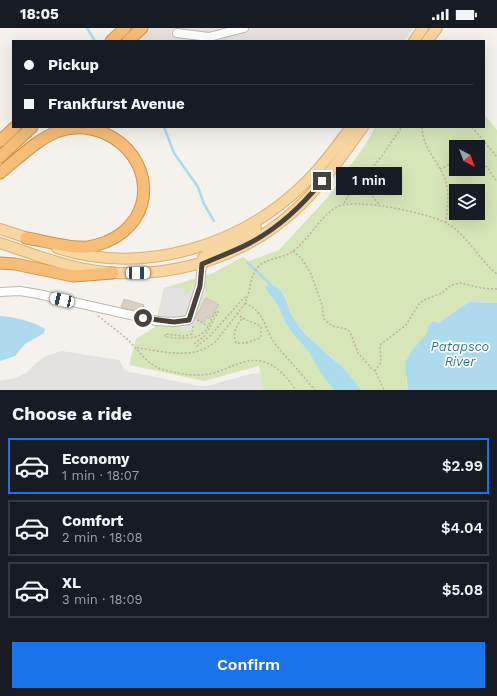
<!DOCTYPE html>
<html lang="en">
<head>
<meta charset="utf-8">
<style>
  :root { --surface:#171b24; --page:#20242c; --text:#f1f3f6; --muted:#9ea1a6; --line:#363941; --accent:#1a73e8 }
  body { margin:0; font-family:"Work Sans",sans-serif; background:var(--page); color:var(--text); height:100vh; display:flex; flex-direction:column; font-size:15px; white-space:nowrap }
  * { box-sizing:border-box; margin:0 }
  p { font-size:13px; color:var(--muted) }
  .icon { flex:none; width:22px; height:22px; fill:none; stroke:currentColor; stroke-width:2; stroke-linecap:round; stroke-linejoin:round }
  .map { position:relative; height:362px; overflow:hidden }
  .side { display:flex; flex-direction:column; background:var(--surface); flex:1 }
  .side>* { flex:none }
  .hud { position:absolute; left:12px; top:12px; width:473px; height:88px; border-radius:0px; box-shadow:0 4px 16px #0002; display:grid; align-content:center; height:88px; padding:0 12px; background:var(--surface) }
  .needle { width:26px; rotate:139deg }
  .controls { position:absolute; left:449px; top:112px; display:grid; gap:8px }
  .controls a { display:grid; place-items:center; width:36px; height:36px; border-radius:0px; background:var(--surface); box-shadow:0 4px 16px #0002; font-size:20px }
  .end { position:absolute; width:18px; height:18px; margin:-9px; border:5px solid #49423a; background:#fff; box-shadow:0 0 0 2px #fff }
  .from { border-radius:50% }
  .bubble { position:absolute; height:28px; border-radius:0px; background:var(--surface); box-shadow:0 4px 16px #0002; font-size:13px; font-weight:600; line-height:28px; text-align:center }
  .car { position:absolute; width:12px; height:24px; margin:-12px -6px; border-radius:5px; box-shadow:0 0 3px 1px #0007; background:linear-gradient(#fff 24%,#345 0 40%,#fff 0 76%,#345 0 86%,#fff 0) }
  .hud b { display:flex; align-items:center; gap:14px; height:38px; font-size:15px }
  .hud b+b { border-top:1px solid var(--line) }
  .hud i { width:10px; height:10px; background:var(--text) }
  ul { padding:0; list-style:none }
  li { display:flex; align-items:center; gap:12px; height:56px; margin:0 8px 6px; padding:0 4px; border:2px solid var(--line); border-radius:0px }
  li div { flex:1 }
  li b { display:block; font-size:15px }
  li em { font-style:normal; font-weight:600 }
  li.selected { border-color:var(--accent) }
  li>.icon { width:36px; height:36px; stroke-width:1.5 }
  h2 { padding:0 12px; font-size:18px; line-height:48px }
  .action { display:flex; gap:8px; margin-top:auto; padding:8px 12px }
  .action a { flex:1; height:46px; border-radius:0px; background:var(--accent); color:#fff; font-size:16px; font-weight:600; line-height:46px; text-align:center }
  .status { display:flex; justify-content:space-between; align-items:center; height:28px; padding:0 20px; background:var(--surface); direction:ltr }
  .status svg { height:11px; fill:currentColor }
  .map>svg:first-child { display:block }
  .industrial { fill:#e5e1dd }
  .green { fill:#d7e6b8; fill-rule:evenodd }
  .parking { fill:#e4e2e0 }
  .water { fill:#addaed }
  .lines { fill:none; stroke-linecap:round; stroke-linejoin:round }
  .stream { stroke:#addaed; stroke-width:2.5 }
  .building { fill:#d9cfc5; stroke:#d1c3b6 }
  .minor-casing { stroke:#c0b8af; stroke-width:10 }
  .major-casing { stroke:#ddb172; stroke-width:12 }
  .highway-casing { stroke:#d59147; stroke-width:13 }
  .path { stroke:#c1b2a1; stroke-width:1.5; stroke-dasharray:2 2; stroke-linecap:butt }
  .minor { stroke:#fff; stroke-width:8 }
  .major { stroke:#f8d6a2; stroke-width:10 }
  .highway { stroke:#f5bd77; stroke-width:11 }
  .route { stroke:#49423a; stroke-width:5 }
  .labels { text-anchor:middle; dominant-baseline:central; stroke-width:3.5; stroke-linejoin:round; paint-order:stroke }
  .water-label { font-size:13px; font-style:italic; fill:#327998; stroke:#fff }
</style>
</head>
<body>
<div class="status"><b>18:05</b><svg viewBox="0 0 49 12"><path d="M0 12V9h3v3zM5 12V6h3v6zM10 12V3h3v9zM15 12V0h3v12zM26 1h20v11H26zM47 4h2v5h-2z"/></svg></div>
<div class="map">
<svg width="497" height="362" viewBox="0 0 497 362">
  <rect width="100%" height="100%" fill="#f5f1ec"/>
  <!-- industrial -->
  <path class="industrial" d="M117,0H414L404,13H127Z"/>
  <!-- green -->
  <path class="green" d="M484,86L497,102V275L469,274L438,295L433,293L428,298L427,305L406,350L408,362H361L333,330L317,317L296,295L292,289L285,268L279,261L267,263L277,276L286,296L294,307L309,324L334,362H263L259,338L204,353L129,337L136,311L155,299L164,260L213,245L243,229L249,233L279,222L328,169L367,114L375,99H484ZM456,119H478V141H456ZM456,163H478V185H456Z"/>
  <!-- parking -->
  <path class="parking" d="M206,258L205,263L207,268L204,269L193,287L196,292L192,302L182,303L180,300L157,296L164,260H184L185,268L189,265L193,259Z
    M62,323L119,332L125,343L195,357L207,358L250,346L261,345L263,362H0V353L15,350L26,345L36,335L48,327Z"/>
  <!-- water -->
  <path class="water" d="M269,257C287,259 286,278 293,290C303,306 318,317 332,330C343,339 352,350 361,362H334L320,344L309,324L294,307L286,296L277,276L267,263L266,258Z
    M469,274L497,275V362H408L405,335L411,324L427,305L428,298L433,293L438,295Z
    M0,288C14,289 33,293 45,301L44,305L25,316L15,328L0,333Z"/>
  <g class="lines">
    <!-- stream -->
    <path class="stream" d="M87,0L95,13
      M164,99L174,125L198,159L204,176L214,193
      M248,235L271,257L273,260"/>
  </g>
  <!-- building -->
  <path class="building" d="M206,270L219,277L210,291L207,289L204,295L195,290Z
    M124,271L144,277L142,284L121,279Z"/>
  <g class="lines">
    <defs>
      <path id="minor" d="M177,5L209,9L244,0
        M0,264L20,263L38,266L157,293L174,294L189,292L200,258L202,236"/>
      <path id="major" d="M414,13L423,0
        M427,13L437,0
        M0,201L34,212
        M0,215C27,224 55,235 84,241C158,255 238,234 294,183C321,159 342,128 363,99
        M57,220C144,248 241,218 305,155C323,138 336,119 351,99
        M202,236L203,230L208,225L245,208L256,200"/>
      <path id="highway" d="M111,13L125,0
        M128,13L142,0
        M0,113L15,99
        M0,129L32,99
        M0,145C18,131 37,111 59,103C74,98 89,99 104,105C154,127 159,192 106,214C98,217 89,220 80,219C65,219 41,212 26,210
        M0,235L15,236L73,248L113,245"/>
    </defs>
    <!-- minor casing -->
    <use href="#minor" class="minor-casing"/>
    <!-- major casing -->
    <use href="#major" class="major-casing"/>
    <!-- highway casing -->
    <use href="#highway" class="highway-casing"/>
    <!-- path -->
    <path class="path" d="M422,99C422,119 438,133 445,151C450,165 447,180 446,195
      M472,99L497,129
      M478,135L487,139L497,154
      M440,141L456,133
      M364,150L381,129L402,99
      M344,175L350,165L364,150C367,161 372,169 380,177
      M293,223L302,231L311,246L322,277L324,291L332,298L346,301L350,304L358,325L372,341L375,343L384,362
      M245,275C266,284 264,302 276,317C289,332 302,347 315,362
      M237,285C246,295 253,292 261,299V307L260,310L246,315H236C232,306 236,298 242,291
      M98,288C108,296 118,303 127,311C138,321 146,336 161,341C176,345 194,349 209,346C221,344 232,337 244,334C268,327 283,344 296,362
      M197,292L208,298
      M193,298L192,306L184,308L165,306V309C176,310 197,313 205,303C209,297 213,289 216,283L218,284L205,308L195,315L197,318L209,309L241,273L247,268
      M137,320C163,323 195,333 216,313C223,304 230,296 236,287C239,283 243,279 245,275C252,261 248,251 259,238C265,231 283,230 292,224C309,212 318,190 337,179C354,169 428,185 446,195C468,207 478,231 497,246
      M375,343L381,334L380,317L406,297L419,276L424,272L442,265L451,257L461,255L481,260L497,261"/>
    <!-- minor -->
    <use href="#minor" class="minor"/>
    <!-- major -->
    <use href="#major" class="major"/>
    <!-- highway -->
    <use href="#highway" class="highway"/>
  </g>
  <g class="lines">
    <!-- route -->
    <path class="route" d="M143,290L174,294L189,292L200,258L202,236C218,229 235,223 250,215C278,200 302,178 322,153"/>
  </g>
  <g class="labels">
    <!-- water labels -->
    <g class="water-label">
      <text x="460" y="318">Patapsco<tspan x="460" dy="15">River</tspan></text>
    </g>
  </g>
</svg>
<div class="controls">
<a><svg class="needle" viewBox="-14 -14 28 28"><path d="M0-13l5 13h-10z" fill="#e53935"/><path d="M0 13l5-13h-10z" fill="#9ea1a6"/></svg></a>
<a><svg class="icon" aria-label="layers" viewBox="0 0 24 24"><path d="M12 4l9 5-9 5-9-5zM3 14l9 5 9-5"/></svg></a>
</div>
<i class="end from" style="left:143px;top:290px"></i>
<i class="end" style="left:322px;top:153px"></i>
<div class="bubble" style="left:336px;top:139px;width:66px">1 min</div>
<i class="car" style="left:138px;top:245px;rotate:90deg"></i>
<i class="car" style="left:62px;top:272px;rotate:283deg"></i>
<div class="hud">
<b><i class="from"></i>Pickup</b>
<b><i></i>Frankfurst Avenue</b>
</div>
</div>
<section class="side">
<h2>Choose a ride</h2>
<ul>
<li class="selected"><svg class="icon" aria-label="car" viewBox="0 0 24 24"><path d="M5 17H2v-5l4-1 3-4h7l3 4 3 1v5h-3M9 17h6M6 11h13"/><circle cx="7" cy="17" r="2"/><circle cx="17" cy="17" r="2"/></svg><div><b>Economy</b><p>1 min · 18:07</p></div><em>$2.99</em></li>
<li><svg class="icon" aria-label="car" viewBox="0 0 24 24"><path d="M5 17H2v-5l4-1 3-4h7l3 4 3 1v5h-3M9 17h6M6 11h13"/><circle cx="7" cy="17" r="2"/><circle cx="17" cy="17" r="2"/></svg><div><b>Comfort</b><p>2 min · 18:08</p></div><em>$4.04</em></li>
<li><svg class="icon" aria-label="car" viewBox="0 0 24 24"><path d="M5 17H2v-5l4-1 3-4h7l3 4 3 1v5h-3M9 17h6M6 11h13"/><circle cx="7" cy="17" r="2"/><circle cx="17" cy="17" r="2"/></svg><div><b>XL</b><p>3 min · 18:09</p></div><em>$5.08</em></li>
</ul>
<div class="action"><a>Confirm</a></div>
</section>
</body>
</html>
